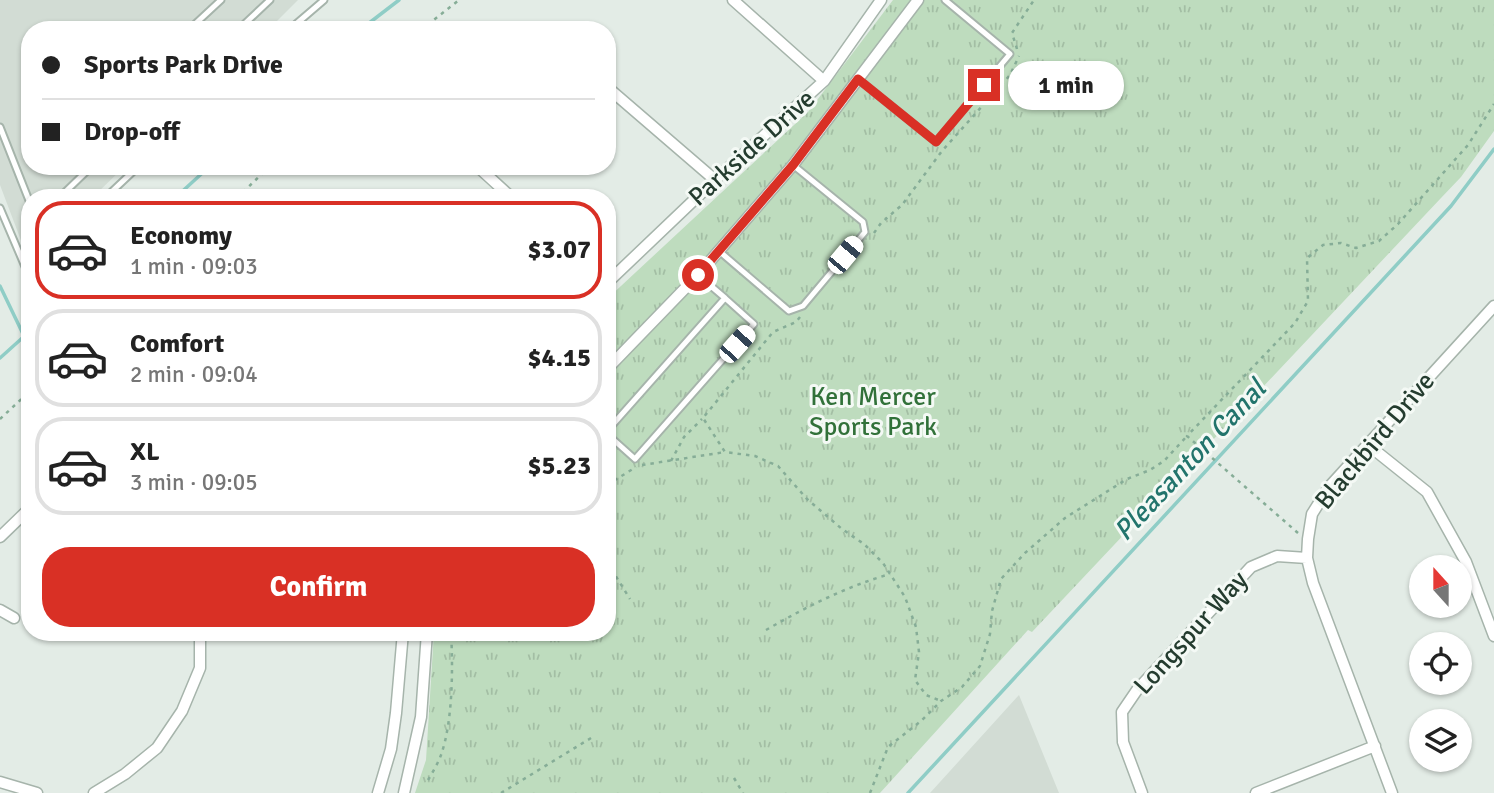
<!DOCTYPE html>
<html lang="en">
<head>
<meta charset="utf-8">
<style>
  :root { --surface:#fff; --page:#f2f2f2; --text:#222; --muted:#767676; --line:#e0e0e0; --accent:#d93025 }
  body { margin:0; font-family:Signika,sans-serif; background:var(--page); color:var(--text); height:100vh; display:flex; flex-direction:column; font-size:26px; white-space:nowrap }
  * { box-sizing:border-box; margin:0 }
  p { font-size:23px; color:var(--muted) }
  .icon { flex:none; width:38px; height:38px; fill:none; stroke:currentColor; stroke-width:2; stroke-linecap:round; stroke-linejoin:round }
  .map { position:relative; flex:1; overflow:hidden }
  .panel { position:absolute; left:21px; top:189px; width:595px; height:452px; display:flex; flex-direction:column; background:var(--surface); border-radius:28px; box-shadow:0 2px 5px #0004 }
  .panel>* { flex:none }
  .guide { position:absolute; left:21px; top:21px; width:595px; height:154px; border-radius:28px; box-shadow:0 2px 5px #0004; display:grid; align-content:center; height:154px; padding:0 21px; background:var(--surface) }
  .needle { width:46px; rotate:339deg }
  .fabs { position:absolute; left:1409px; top:555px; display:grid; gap:14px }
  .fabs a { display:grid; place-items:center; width:63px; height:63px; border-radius:50%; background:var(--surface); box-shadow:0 2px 5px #0004; font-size:35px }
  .end { position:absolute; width:32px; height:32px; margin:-16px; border:9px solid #d93025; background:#fff; box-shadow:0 0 0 4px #fff }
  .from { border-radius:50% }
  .bubble { position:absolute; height:49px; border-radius:24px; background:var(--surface); box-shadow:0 2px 5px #0004; font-size:23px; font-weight:700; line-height:49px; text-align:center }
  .car { position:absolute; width:21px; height:42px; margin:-21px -10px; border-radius:9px; box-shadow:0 0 5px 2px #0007; background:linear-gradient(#fff 24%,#345 0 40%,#fff 0 76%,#345 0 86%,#fff 0) }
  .guide b { display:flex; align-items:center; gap:24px; height:66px; font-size:26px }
  .guide b+b { border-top:2px solid var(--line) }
  .guide i { width:18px; height:18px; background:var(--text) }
  ul { padding:12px 0 0; list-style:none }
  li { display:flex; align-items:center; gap:21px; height:98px; margin:0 14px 10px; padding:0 7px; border:4px solid var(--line); border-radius:28px }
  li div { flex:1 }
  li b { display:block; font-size:26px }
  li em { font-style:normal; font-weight:700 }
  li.on { border-color:var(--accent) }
  li>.icon { width:63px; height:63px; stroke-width:1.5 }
  .action { display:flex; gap:14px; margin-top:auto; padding:14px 21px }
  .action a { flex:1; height:80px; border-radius:28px; background:var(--accent); color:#fff; font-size:28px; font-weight:700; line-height:80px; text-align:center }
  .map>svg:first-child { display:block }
  .built { fill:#d2dcd4 }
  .park { fill:url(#park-tufts) }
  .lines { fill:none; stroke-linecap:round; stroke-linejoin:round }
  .stream { stroke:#8fcdc6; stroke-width:3.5 }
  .lane-casing { stroke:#a6b4ab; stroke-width:9 }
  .street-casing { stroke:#a6b4ab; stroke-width:13 }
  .path { stroke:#86ad97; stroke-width:2.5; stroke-dasharray:3.5 5; stroke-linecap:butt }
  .lane { stroke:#fff; stroke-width:5 }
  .street { stroke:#fff; stroke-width:10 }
  .route { stroke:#d93025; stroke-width:9 }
  .labels { text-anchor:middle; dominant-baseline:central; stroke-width:6; stroke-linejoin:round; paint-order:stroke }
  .street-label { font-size:26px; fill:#243c2f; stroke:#f4f9f5 }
  .park-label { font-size:26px; fill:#317139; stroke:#f4f9f5 }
  .water-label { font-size:28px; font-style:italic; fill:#22746c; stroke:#f4f9f5 }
</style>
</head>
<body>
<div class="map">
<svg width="1494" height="793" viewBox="0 0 1494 793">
  <defs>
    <pattern id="park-tufts" width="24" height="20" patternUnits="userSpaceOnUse" patternTransform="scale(1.75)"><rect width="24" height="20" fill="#bedcbe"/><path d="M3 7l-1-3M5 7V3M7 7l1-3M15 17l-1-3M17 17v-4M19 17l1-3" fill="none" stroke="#a3bea4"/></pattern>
  </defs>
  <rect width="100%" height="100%" fill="#e3ece6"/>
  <!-- built -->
  <path class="built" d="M0,0H298L268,30H30V166H125L92,198H30V257L28,259L0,185Z
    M1019,695L1059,793H930Z"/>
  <!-- park -->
  <path class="park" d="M893,0H1494V131L1461,177L1441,198L1032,632L1028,630L880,793H415L426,760L434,632H607V299L808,112Z"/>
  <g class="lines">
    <!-- stream -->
    <path class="stream" d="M360,30L399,0
      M175,198L210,166
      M0,286L24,336
      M0,358L30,331
      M908,793L1451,206L1494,149"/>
    <defs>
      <path id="lane" d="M196,30L194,25L221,0
        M238,30L270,0
        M289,30L324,0
        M858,79L936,142L1010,54L945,0
        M0,127L30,203
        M56,198L60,197L92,166
        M105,198L139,166
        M0,208L26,269L30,266
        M719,251L789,311L803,306L865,232L863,222L793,165
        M698,275L725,298
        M607,431L725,298L754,324L635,459L607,434"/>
      <path id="street" d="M733,0L824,81
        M607,87L715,180
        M477,166L512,198
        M607,283L715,180L824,81L881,0
        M607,369L698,275L793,165L918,0
        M1367,444L1427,492L1466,562L1494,636
        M0,537L30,508
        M0,610L14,618
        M0,782L37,793
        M94,793L125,774L157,748L182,711L200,668V632
        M378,793L391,749L396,713L403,632
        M404,793L421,717L427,632
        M1142,793L1123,742L1122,712L1137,690L1251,567L1277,556L1307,558
        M1256,793L1375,746
        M1392,793L1313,583L1307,558L1308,539L1312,514L1329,487L1494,306"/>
    </defs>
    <!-- lane casing -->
    <use href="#lane" class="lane-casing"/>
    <!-- street casing -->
    <use href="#street" class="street-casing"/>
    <!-- path -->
    <path class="path" d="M421,30L459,0
      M1017,49L1012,33L1034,0
      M237,198L270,166
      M874,233L881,223L902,205L942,151L1010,75L1019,56
      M800,317L796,322L773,332L703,418L725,452L755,456L778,466L807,499L842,529L864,544L883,563L905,597L916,627L919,652L915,680L926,695L941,701
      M0,419L30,391
      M671,461L684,437L702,419
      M642,465L725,452
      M607,485L636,467
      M1298,533L1187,436L1295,323L1308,301L1307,258L1323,245L1341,243L1356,248L1379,241L1398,224L1468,145L1494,104
      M607,562L630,599
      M766,630C806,607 845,587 890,574
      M734,778L743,793
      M428,780C433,772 438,763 441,755C453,721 453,667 451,632
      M501,793L591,738
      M870,793L888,747L921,721L941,701L962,687L980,666L990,634L992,611L1001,579L1025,553L1065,518L1127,479L1150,470L1164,461L1187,436"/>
    <!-- lane -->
    <use href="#lane" class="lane"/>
    <!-- street -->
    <use href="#street" class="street"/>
  </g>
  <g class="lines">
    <!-- route -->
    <path class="route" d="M698,275L793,165L858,79L936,142L984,85"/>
  </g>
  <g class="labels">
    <!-- street labels -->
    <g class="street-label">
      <text transform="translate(752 148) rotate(-42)">Parkside Drive</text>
      <text transform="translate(1375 441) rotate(-50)">Blackbird Drive</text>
      <text transform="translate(1191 633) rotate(-48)">Longspur Way</text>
    </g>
    <!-- park labels -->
    <g class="park-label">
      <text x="873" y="397">Ken Mercer<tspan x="873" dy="30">Sports Park</tspan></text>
    </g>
    <!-- water labels -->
    <g class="water-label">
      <text transform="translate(1190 460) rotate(-47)">Pleasanton Canal</text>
    </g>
  </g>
</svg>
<div class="fabs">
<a><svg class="needle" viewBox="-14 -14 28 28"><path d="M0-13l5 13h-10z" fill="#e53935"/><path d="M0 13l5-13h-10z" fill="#767676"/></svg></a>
<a><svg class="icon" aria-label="locate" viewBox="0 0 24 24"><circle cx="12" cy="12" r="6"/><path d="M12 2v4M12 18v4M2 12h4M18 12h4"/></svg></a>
<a><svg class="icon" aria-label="layers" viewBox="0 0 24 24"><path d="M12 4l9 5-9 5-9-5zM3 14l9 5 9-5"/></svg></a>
</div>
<i class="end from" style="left:698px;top:275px"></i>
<i class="end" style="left:984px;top:85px"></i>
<div class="bubble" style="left:1008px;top:61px;width:116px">1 min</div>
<i class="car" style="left:845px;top:255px;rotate:40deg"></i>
<i class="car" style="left:737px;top:344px;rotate:42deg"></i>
<div class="guide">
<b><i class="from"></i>Sports Park Drive</b>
<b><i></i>Drop-off</b>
</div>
<section class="panel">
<ul>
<li class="on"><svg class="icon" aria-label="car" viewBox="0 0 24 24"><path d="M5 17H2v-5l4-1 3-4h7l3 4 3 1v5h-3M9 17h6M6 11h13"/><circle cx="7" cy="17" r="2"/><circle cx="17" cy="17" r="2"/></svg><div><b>Economy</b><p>1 min · 09:03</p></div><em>$3.07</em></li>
<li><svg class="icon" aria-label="car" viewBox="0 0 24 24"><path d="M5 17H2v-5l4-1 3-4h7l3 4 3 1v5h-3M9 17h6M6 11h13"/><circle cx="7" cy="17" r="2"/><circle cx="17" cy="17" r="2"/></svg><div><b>Comfort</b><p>2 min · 09:04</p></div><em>$4.15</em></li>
<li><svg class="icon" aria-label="car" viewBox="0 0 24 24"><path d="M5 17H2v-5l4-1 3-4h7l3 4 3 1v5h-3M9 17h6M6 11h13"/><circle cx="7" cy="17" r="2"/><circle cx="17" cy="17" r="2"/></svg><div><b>XL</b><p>3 min · 09:05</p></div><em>$5.23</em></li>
</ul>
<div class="action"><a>Confirm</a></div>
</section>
</div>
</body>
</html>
